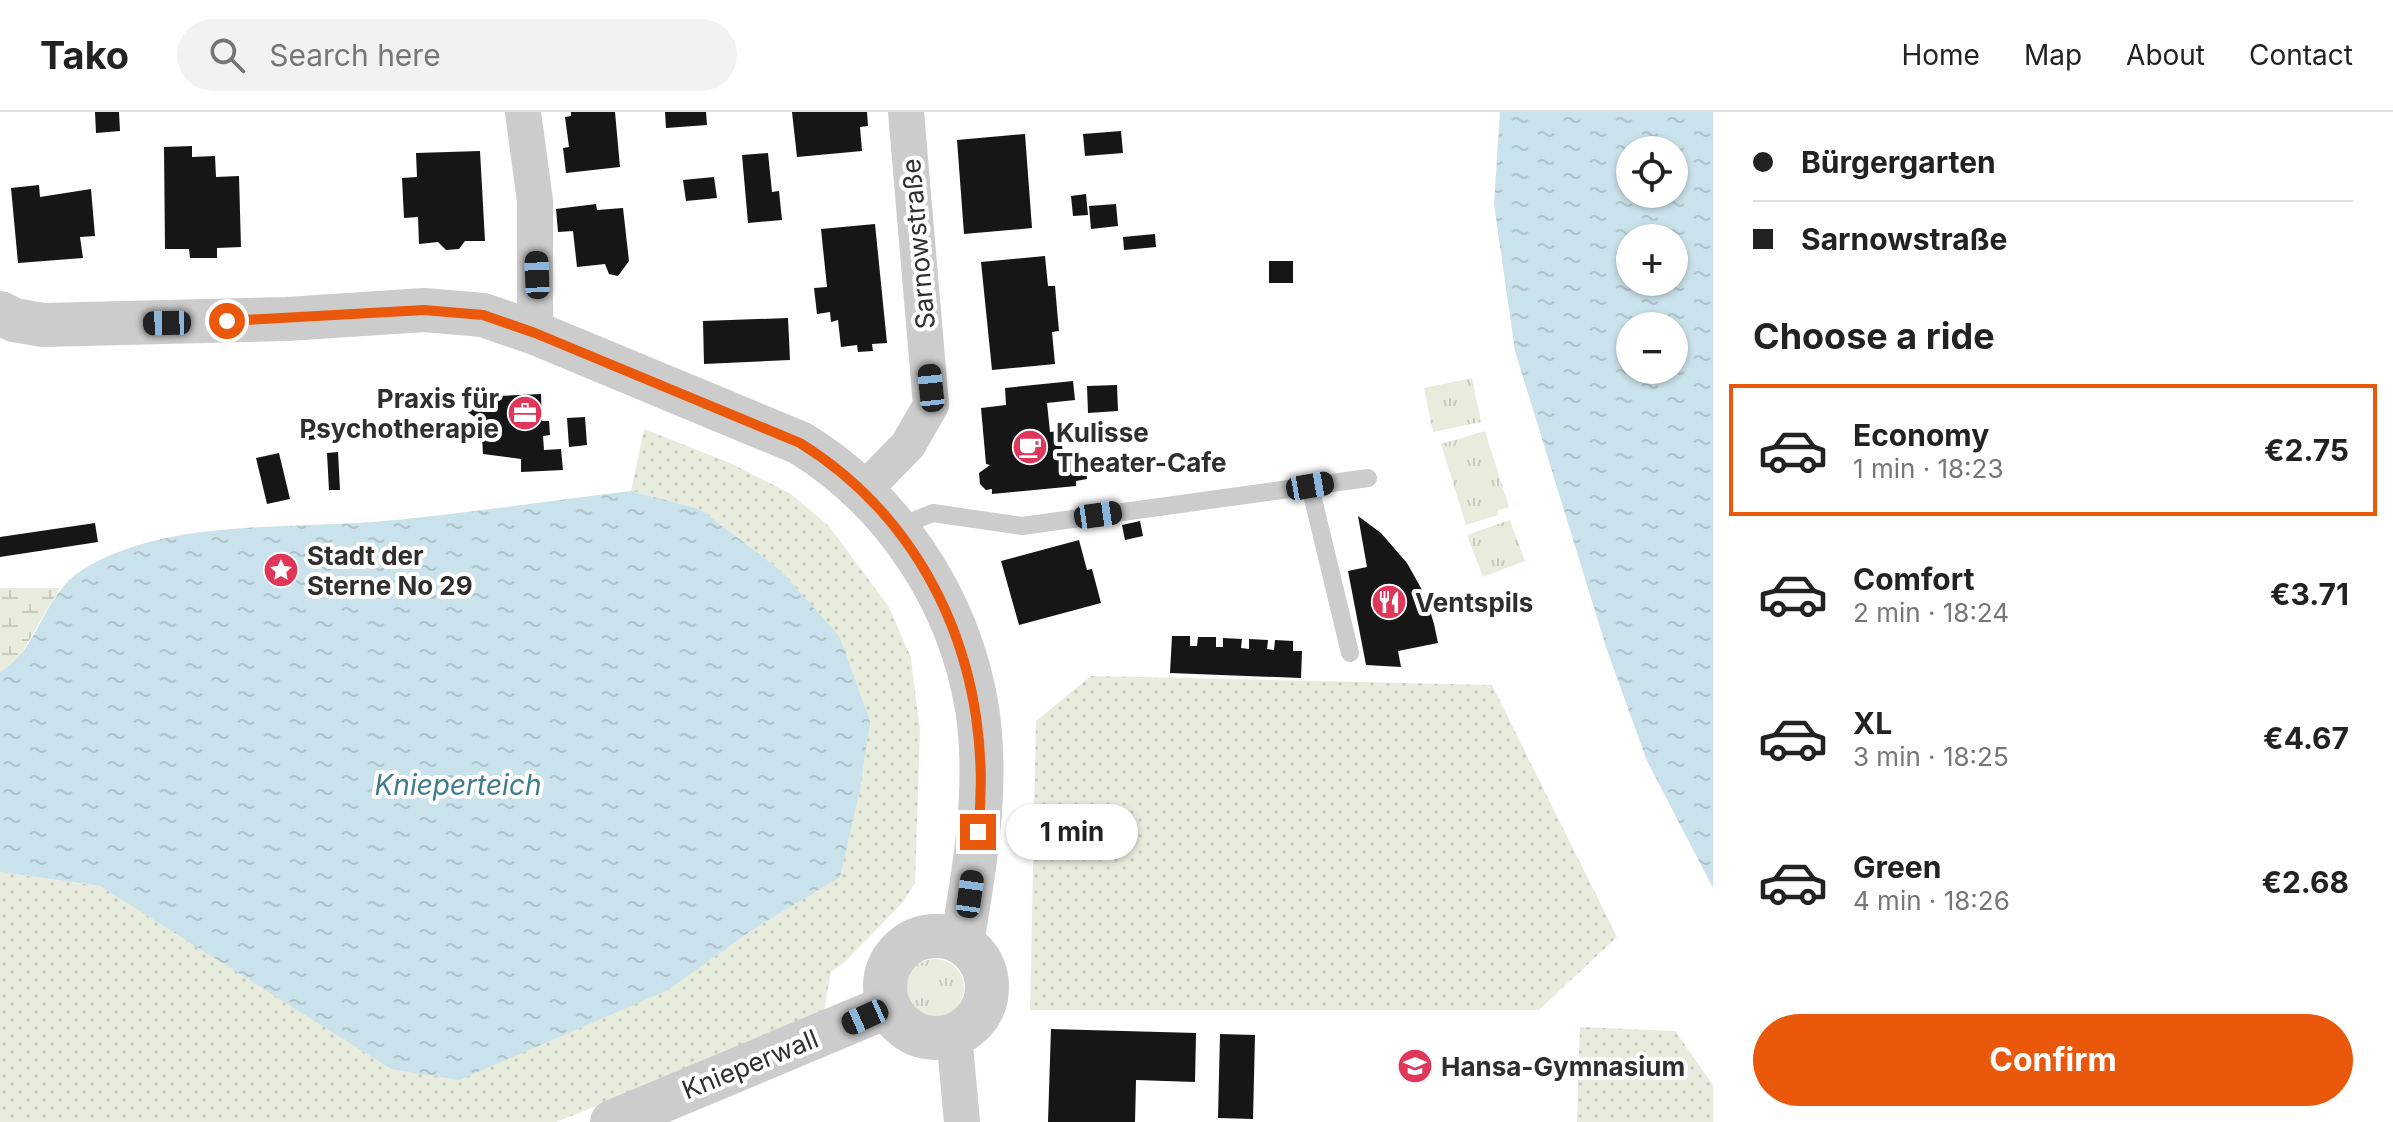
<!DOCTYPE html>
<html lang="en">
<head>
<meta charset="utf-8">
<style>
  :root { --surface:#fff; --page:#f2f2f2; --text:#222; --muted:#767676; --line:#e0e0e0; --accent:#ea580c }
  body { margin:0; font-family:Inter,sans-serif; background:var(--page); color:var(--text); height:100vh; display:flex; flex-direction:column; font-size:30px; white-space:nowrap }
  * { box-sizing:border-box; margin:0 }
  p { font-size:26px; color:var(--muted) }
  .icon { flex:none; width:44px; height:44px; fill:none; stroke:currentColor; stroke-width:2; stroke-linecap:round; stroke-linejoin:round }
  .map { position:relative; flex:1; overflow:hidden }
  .drawer { display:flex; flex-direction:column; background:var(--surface); width:680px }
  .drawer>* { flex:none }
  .guide { display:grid; align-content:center; height:176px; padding:0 40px; background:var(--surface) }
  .buttons { position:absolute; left:1616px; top:24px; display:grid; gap:16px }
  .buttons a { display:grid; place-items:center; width:72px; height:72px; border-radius:50%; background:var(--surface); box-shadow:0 2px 6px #0004; font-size:40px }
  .end { position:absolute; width:36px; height:36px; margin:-18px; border:10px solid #ea580c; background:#fff; box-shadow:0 0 0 4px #fff }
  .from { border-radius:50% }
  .bubble { position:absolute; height:56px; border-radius:28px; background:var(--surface); box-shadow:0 2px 6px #0004; font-size:26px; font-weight:700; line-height:56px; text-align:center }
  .car { position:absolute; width:24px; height:48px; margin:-24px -12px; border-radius:10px; box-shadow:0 0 6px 2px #0007; background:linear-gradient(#222 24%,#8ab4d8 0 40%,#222 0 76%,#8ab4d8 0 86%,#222 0) }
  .guide b { display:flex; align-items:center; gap:28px; height:76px; font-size:30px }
  .guide b+b { border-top:2px solid var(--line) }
  .guide i { width:20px; height:20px; background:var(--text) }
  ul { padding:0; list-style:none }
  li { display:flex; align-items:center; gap:24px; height:132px; margin:0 16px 12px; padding:0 24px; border:4px solid transparent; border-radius:0px }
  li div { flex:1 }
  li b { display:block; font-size:30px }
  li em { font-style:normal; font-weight:700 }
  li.selected { border-color:var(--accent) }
  li>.icon { width:72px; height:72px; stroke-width:1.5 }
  h2 { padding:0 40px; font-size:36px; line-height:96px }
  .button { display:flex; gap:16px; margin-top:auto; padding:16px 40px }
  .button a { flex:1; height:92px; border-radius:48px; background:var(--accent); color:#fff; font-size:32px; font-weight:700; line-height:92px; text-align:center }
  header { display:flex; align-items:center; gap:48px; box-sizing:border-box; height:112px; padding:0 40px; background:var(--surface); border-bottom:2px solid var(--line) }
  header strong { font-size:38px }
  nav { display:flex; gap:44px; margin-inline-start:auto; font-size:28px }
  .search { width:560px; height:72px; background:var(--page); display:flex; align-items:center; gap:20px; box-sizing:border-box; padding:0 28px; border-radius:44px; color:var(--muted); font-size:30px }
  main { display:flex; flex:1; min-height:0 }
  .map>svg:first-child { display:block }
  .grass { fill:url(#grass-tufts) }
  .wetland { fill:url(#wetland-marsh) }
  .park { fill:url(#park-dots) }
  .water { fill:url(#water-ripples); fill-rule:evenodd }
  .building { fill:#161616 }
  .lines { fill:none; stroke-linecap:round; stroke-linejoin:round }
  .service { stroke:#ccc; stroke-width:18 }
  .minor { stroke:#ccc; stroke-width:36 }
  .tertiary { stroke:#ccc; stroke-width:44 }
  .route { stroke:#ea580c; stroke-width:10 }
  .labels { text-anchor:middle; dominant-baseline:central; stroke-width:8; stroke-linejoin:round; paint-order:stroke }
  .street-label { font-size:26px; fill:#2f2f2f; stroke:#fff }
  .poi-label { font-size:26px; font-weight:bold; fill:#2f2f2f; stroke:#fff; text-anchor:start }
  .water-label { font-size:28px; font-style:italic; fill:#3f7a8f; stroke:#fff }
</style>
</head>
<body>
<header>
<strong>Tako</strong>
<div class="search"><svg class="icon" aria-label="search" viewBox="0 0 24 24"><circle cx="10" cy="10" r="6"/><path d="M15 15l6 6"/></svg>Search here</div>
<nav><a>Home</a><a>Map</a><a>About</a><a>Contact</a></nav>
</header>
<main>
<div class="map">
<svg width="1713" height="1010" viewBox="0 0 1713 1010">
  <defs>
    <pattern id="grass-tufts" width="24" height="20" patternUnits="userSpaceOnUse" patternTransform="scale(2)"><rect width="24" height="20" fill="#e7ecdd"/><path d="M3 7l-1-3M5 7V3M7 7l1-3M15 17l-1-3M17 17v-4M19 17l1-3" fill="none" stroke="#c6cbbe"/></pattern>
    <pattern id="wetland-marsh" width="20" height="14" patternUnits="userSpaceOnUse" patternTransform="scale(2)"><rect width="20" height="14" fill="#e7ecdd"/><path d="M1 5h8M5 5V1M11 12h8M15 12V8" fill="none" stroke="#c6cbbe"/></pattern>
    <pattern id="park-dots" width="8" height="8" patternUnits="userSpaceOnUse" patternTransform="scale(2)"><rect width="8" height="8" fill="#e7ecdd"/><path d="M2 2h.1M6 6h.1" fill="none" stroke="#c6cbbe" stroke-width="1.8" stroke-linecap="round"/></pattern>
    <pattern id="water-ripples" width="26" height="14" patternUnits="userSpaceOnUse" patternTransform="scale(2)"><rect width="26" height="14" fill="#cae2eb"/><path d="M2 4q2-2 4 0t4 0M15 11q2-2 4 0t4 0" fill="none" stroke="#aec2ca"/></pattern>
  </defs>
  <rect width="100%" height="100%" fill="#fff"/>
  <!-- grass -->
  <path class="grass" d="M1472,266L1481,310L1433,320L1424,276Z
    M1485,319L1509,395L1497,399L1498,403L1466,413L1441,332Z
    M1510,408L1525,449L1483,465L1467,423Z
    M906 876a29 29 0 1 1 58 0a29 29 0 1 1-58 0Z"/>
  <!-- wetland -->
  <path class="wetland" d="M0,476H60L15,552L0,560Z"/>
  <!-- park -->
  <path class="park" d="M644,317L730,351L791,382L829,414L889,495L911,546L920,619L915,771L903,790L845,850L831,860L823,905L556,1010H0V760L100,774L232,855L752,818L839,765L780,458L700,397L631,379Z
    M1091,564L1492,573L1617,825L1539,898H1030L1036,609Z
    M1580,915L1675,919L1713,973V1010H1577Z"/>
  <!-- water -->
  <path class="water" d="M1500,0H1713V776L1647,649L1607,538L1515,239L1494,92ZM1630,38H1674V82H1630ZM1630,126H1674V170H1630ZM1630,214H1674V258H1630Z
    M631,379L700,397L780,458L839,524L870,609L860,678L840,765L752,818L668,878L459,968L391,957L100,774L0,760V560C39,538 43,482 82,458C162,408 280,417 372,410C458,403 545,389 631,379Z"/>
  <!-- building -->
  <path class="building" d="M95,0H119L120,19L96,21Z
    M571,0H615L620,55L566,61L563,36L569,35L565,5L571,4Z
    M665,0H706L707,13L666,16Z
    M792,0H867L868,14L860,15L862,39L797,45Z
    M1121,19L1123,41L1085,44L1083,22Z
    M1025,22L1032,116L964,122L957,28Z
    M192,34V45L215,44L216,65L239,64L241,135L217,136V146H190L189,137H165L164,35Z
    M480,39L485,129H465L459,137L446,138L438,130L419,132L418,105L404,106L402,66L417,65L416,41Z
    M768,41L772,80L779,79L782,108L748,111L742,43Z
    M714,65L717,86L686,89L683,68Z
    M39,73L40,85L91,77L95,124L80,125L83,146L18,151L11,76Z
    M1086,82L1088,103L1073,104L1071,84Z
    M596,92L597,98L623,96L629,149L618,164L609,162L605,152L577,155L573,119L558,120L556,97Z
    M1116,92L1118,114L1091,117L1089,94Z
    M875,112L887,231L872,232L873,239L858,240L857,233L841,235L838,208L831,210L830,200L817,202L814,176L827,175L821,117Z
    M1155,122L1156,135L1124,138L1123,125Z
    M1045,144L1048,174H1055L1057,197L1059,219L1052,220L1055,252L992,258L981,150Z
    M1269,149H1293V171H1269Z
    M788,206L790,248L704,252L703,209Z
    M1073,269L1075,288L1047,291L1050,320L1060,319L1063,341L1074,340V346L1085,344L1087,367L1076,369V374L992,382V377L986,378L980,372L979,361L990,353L986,352L981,296L1006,293L1005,276Z
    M1117,273L1118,299L1088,301L1087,274Z
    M541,282L542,309H549L550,323L543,324L544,338L561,337L563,358L521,360V347L483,342L481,309L466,299L467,292L479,285Z
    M585,305L587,333L569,335L567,306Z
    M336,314L337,325L308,328L307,316Z
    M338,340L340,378H329L327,341Z
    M279,341L290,387L267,392L256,346Z
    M1358,404L1381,421L1407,451L1426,485L1434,512L1438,531L1398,539L1401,555L1366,553L1348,459L1367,455Z
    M1140,409L1143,424L1125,428L1122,413Z
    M95,411L98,430L0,445V425Z
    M1079,428L1087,458L1092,457L1101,491L1019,513L1001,449Z
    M1172,524H1190V534H1197L1198,525H1216V535H1223V526L1242,527L1241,536L1249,537V527L1268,528L1267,537L1274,538L1275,528L1293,529V539H1302L1301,566L1170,561Z
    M1051,917L1196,921L1195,970L1136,968L1135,1010H1048Z
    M1220,922L1255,923L1253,1007L1218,1006Z"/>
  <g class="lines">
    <!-- service -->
    <path class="service" d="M1310,374L1350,541
      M898,415L933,401L1022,414L1368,366"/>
    <!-- minor -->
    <path class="minor" d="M523,0L535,89V221
      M864,378L908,333L931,293L906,0
      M954,923L962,1010"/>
    <!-- tertiary -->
    <path class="tertiary" d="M0,201L14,208L43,213L287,207L424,198L483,203L535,221L800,331C893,388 959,487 977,596C989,674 975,755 962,831
      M885 875a51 51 0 1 1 102 0a51 51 0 1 1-102 0Z
      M612,1010L889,894"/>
  </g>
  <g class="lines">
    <!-- route -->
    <path class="route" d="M227,209L424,198L483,203L535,221L800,331C934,414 995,566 978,720"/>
  </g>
  <!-- icons -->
  <defs>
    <symbol id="office-disc" viewBox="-11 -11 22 22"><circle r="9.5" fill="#e03659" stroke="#fff"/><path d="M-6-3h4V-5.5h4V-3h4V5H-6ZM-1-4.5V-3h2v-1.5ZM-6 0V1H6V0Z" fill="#fff"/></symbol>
    <symbol id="cafe-disc" viewBox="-11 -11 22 22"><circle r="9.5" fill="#e03659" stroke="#fff"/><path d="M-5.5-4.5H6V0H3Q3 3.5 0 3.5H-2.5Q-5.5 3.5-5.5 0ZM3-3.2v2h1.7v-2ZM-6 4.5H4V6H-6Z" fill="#fff"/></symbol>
    <symbol id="sight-disc" viewBox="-11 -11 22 22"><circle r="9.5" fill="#e03659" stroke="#fff"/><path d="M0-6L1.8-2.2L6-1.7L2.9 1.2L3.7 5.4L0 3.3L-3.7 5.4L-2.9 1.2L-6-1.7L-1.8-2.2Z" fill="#fff"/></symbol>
    <symbol id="restaurant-disc" viewBox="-11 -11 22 22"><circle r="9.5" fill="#e03659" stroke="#fff"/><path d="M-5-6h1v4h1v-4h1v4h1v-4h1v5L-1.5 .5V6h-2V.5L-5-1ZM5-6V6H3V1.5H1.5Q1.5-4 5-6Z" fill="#fff"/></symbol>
    <symbol id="school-disc" viewBox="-11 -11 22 22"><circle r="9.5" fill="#e03659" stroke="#fff"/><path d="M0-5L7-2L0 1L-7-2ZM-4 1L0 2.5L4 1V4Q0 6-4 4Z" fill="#fff"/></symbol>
  </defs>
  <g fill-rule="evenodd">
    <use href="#office-disc" x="505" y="281" width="40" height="40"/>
    <use href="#cafe-disc" x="1010" y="315" width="40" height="40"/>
    <use href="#sight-disc" x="261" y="438" width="40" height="40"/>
    <use href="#restaurant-disc" x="1369" y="470" width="40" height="40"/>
    <use href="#school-disc" x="1395" y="934" width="40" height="40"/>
  </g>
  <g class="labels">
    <!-- street labels -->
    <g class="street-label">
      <text transform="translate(918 132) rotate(-95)">Sarnowstraße</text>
      <text transform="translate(750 952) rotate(-22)">Knieperwall</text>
    </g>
    <!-- poi labels -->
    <g class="poi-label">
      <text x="499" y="286" text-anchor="end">Praxis für<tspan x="499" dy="30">Psychotherapie</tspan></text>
      <text x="1056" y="320">Kulisse<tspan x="1056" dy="30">Theater-Cafe</tspan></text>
      <text x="307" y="443">Stadt der<tspan x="307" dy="30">Sterne No 29</tspan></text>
      <text x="1415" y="490">Ventspils</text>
      <text x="1441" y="954">Hansa-Gymnasium</text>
    </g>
    <!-- water labels -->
    <g class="water-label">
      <text x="458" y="673">Knieperteich</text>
    </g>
  </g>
</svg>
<div class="buttons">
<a><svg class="icon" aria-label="locate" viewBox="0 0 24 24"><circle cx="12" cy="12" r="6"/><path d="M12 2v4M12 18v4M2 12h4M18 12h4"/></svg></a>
<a>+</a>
<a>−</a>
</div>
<i class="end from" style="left:227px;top:209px"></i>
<i class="end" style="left:978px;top:720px"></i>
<div class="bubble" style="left:1006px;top:692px;width:132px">1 min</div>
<i class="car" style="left:537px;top:163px;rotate:358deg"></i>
<i class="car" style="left:167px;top:211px;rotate:269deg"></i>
<i class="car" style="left:931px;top:276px;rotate:354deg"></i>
<i class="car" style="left:1310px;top:374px;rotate:80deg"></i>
<i class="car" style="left:1098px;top:403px;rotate:82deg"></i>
<i class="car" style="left:970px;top:782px;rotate:8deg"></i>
<i class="car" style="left:865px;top:905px;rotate:246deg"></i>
</div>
<section class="drawer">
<div class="guide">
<b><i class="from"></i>Bürgergarten</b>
<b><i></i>Sarnowstraße</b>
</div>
<h2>Choose a ride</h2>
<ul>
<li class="selected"><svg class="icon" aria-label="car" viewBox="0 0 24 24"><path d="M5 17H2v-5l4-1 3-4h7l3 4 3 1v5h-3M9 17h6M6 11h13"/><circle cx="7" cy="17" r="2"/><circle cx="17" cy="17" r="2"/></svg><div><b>Economy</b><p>1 min · 18:23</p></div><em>€2.75</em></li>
<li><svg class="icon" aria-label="car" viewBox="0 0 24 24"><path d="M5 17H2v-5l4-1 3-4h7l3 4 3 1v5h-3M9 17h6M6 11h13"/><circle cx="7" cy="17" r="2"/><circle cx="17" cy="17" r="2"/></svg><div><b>Comfort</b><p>2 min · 18:24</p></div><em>€3.71</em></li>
<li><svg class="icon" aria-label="car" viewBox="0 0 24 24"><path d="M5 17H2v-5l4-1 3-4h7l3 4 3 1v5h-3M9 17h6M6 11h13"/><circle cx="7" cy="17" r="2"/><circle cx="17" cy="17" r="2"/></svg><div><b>XL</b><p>3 min · 18:25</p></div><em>€4.67</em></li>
<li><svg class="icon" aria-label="car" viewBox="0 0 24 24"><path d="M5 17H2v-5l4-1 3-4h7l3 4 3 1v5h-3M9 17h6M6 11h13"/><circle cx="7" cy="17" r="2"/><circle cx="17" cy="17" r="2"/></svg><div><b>Green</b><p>4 min · 18:26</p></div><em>€2.68</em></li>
</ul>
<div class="button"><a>Confirm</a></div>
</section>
</main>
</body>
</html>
